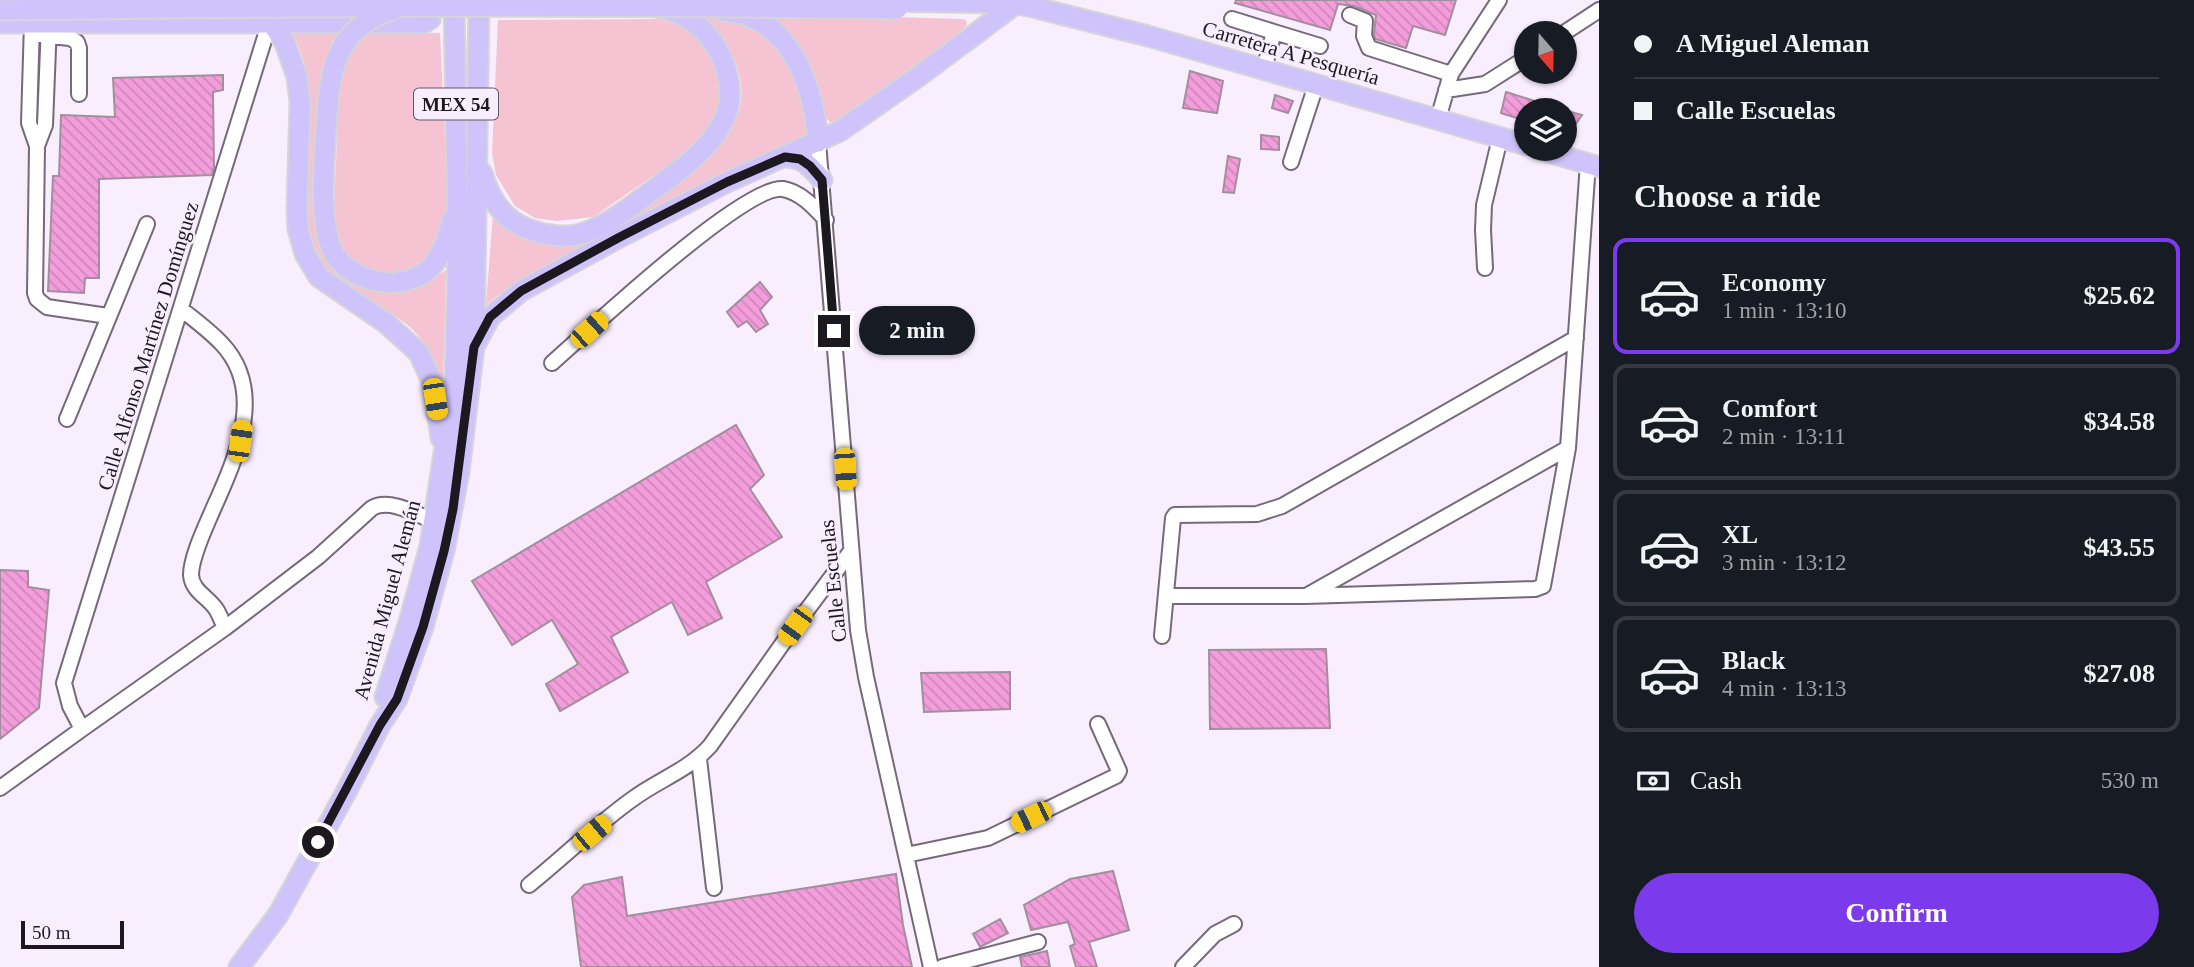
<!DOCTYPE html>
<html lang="en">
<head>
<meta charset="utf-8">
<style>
  :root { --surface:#171b24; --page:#242831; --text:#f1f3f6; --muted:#9ea1a6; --line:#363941; --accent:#7c3aed }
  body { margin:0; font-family:"Times New Roman",serif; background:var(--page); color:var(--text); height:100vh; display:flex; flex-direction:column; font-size:26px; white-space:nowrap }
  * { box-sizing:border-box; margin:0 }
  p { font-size:23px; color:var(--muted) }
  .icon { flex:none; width:38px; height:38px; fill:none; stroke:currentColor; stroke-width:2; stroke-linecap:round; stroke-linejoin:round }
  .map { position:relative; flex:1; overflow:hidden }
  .side { display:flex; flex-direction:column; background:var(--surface); width:595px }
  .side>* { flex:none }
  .banner { display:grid; align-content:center; height:154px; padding:0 35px; background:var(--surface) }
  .needle { width:46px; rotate:160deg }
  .buttons { position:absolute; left:1514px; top:21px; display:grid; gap:14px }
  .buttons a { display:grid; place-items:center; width:63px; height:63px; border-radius:50%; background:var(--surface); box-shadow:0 2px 5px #0004; font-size:35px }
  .scale { position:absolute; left:21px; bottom:18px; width:103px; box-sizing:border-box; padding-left:7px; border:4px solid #1c181f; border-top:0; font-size:19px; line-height:24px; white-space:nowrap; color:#1c181f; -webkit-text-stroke:5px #f9eefe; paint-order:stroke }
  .end { position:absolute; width:32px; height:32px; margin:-16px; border:9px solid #1c181f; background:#fff; box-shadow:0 0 0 4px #fff }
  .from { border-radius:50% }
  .bubble { position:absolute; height:49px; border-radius:24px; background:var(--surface); box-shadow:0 2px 5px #0004; font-size:23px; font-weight:700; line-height:49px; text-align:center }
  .car { position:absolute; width:21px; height:42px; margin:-21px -10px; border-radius:9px; box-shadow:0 0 5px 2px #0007; background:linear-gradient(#f5c518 24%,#345 0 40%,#f5c518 0 76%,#345 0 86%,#f5c518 0) }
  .banner b { display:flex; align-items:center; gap:24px; height:66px; font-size:26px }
  .banner b+b { border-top:2px solid var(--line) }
  .banner i { width:18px; height:18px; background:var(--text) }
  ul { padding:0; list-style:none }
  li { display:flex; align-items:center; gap:21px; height:116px; margin:0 14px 10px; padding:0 21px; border:4px solid var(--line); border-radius:14px }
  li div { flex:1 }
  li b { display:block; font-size:26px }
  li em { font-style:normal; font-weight:700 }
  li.selected { border-color:var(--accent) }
  li>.icon { width:63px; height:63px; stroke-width:1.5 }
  h2 { padding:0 35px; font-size:32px; line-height:84px }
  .pay { display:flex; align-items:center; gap:18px; height:77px; padding:0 35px; font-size:26px }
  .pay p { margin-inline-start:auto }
  .cta { display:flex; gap:14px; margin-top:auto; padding:14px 35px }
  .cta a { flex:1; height:80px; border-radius:42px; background:var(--accent); color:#fff; font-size:28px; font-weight:700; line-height:80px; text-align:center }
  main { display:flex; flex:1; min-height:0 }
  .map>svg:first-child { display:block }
  .green { fill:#f5c3d1 }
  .building { fill:url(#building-back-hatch); stroke:#a28e9c; stroke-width:2 }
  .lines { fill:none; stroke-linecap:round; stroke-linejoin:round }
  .minor-casing { stroke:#75697a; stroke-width:18 }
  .major-casing { stroke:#d6d5d7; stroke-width:23 }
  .minor { stroke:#fff; stroke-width:14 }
  .major { stroke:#cfc3fb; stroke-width:19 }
  .major-bridge-casing { stroke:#d6d5d7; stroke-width:23; stroke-linecap:butt }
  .major-bridge { stroke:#cfc3fb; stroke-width:19 }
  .route { stroke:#1c181f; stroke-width:9 }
  .labels { text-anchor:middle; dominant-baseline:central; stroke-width:5; stroke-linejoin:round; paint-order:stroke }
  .shield { fill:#f9eefe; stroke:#5e5862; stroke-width:2 }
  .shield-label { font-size:19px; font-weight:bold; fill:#1c181f }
  .street-label { font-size:21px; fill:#1c181f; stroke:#f9eefe }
</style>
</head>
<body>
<main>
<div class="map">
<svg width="1599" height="967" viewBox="0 0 1599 967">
  <defs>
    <pattern id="building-back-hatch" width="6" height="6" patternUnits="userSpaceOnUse" patternTransform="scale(1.75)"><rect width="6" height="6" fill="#f39ddb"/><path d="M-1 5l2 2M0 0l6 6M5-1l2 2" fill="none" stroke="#d086bc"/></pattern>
  </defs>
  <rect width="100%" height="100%" fill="#f9eefe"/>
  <!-- green -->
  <path class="green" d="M687,9L710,10L769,36L795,66L809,132L801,138C729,172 656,206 586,244C551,262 515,279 486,305L493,213L558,240C617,212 751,167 741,84C737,49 714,28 687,9Z
    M757,13L962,19L966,20L967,25C949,43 850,122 830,122C820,115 819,80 811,66C799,42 779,28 757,13Z
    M657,19L681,25L694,33L711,51L723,97L718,118L694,148L593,217L556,221L535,218L515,206L496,175L492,153L498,20Z
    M288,26L343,28L332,42L323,65L318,102L317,207L356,284C392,298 416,291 446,270L443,382C435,363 428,345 413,330C383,301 335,292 315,253C312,246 310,239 308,232V81C304,61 300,44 288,26Z
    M372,32L440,33L448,204C445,219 439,247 429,259C410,281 356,275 343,249C338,239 335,224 335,213C334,190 336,166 337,143C338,117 335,88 344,63C349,49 360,39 372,32Z"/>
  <!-- building -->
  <path class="building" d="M1236,0H1456L1445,35L1413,26L1406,48L1375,39L1374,34L1376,15L1354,6L1338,4L1330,30L1235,3Z
    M1190,71L1223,81L1217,113L1183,108Z
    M223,75V90L213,92L214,168L212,175L99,179V278H85L84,293L48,291L53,176H59L61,115L115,117L113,78Z
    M1506,92L1557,108L1556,110H1526V121L1501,113Z
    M1275,95L1293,101L1288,113L1272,108Z
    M1564,110L1582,115L1564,141Z
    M1261,135L1279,137V150L1261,149Z
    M1228,156L1240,159L1234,193L1223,192Z
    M760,282L772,297L760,310L768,324L756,332L747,321L738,327L727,312Z
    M736,425L764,475L750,489L782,537L706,582L722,618L688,635L672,602L611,637L628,672L560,711L546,684L578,664L552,620L512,645L472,581Z
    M0,570L28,571V587L49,590L39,708L0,739Z
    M1326,649L1330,728L1210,729L1209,650Z
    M1010,672V709L924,712L921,673Z
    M1113,871L1129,930L1089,942L1097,967H1076L1070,946L1075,944L1068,922L1031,930L1024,905L1070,879Z
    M896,874L903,925L912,967H581L572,897L584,885L622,877L627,916Z
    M1000,919L1008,933L980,947L973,934Z
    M1047,951L1050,967H1022L1020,957Z"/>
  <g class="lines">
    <defs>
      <path id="minor" d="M1350,15L1365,21L1364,36L1369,48L1451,74
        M1232,19L1274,32
        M32,23L29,123L37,146
        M49,23L45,125L37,146L35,293L37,299L47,307L108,316
        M1564,33L1599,10
        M40,35L70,38L77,42L79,48V94
        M1264,69L1274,32L1320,46
        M1446,90L1485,84L1526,58
        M1438,119L1451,74L1499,0
        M818,142L858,630L866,677L931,967
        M1291,162L1316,85
        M1485,268L1483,230L1484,205L1500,138
        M181,309C195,320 210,331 222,344C268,393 234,462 211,514C204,530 191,558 191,575C192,591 208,597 216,609C220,615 222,622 225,628L82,729L70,706L64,683L270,21
        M552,363C586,333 745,184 783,189C801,192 815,208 826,220
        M67,419L147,224
        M1168,596H1305L1535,589L1543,586L1568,448L1588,163
        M1306,596L1568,448
        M225,628L318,557L372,508C390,498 416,514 433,521
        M1162,636L1173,518L1175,515L1257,514L1282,506L1576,338
        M699,759L714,888
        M0,788L82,729
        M906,855L988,838L1116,776L1119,771L1098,724
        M529,885C564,857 597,824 634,798C660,779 687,771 710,746L795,626L851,551
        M942,967L1038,942
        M1183,967L1215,934L1234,924"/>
      <path id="major" d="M878,1L1011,3L1029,6L1148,36L1526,145
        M723,11C730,12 738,13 745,15C797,32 814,94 818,142
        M270,21L285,43L297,77L300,103L297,209L298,229L305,254L319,277L386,323L419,353L433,384L441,438
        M0,23H424L430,19V0
        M328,102C326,140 317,212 331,247C345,283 404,295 431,267C443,254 448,235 453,219
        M1538,149L1599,167
        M785,157C803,157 811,167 822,180
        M482,173C493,210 513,230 552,235C564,237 577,236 589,231C614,221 638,201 660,185C685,166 717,143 727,112C734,89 726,60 712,41C700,24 681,11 660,8
        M476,343L490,317L521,291L618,238L727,182L840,131L923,73L1010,8
        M385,697L409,622L430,546L455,379L458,248L454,0
        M239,967L278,915L345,794L380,725L397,699L423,627L444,551L459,472L474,347L479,0"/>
    </defs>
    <!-- minor casing -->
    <use href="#minor" class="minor-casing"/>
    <!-- major casing -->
    <use href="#major" class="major-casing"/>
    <!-- minor -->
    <use href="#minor" class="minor"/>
    <!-- major -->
    <use href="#major" class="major"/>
    <defs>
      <path id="major-bridge" d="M0,10C299,6 598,4 897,9
        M328,102C332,54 347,24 395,9"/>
    </defs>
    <!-- major-bridge casing -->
    <use href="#major-bridge" class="major-bridge-casing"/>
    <!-- major-bridge -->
    <use href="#major-bridge" class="major-bridge"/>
  </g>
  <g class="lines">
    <!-- route -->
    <path class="route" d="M318,842L380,725L397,699L423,627L444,551L453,509L474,347L490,317L521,291L618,238L727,182L785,157L800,159L810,166L822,180L834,331"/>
  </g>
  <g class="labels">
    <!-- shield labels -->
    <rect class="shield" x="414" y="88.5" width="84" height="31" rx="5"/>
    <g class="shield-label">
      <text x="456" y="104">MEX 54</text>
    </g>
    <!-- street labels -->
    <g class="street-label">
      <text transform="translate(1291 53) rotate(16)">Carretera A Pesquería</text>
      <text transform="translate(148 346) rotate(-73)">Calle Alfonso Martínez Domínguez</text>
      <text transform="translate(833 581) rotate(-96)">Calle Escuelas</text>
      <text transform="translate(387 600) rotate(-75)">Avenida Miguel Alemán</text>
    </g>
  </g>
</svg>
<div class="buttons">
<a><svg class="needle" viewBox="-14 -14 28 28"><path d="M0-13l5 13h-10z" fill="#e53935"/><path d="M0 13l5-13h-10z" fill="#9ea1a6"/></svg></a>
<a><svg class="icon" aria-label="layers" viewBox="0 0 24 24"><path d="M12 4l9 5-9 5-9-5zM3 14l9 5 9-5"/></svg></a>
</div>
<div class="scale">50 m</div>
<i class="end from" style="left:318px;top:842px"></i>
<i class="end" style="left:834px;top:331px"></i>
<div class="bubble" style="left:859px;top:306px;width:116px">2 min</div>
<i class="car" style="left:589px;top:330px;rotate:48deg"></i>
<i class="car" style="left:435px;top:399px;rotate:171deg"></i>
<i class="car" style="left:240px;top:441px;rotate:8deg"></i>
<i class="car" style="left:845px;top:469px;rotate:176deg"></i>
<i class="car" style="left:795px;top:626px;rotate:216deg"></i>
<i class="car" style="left:1031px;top:817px;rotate:244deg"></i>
<i class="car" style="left:592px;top:833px;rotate:50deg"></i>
</div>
<section class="side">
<div class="banner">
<b><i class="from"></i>A Miguel Aleman</b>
<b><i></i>Calle Escuelas</b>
</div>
<h2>Choose a ride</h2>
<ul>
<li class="selected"><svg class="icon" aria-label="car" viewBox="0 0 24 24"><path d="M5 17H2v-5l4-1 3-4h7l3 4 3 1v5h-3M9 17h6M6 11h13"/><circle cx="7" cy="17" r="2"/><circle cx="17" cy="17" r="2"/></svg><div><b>Economy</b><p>1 min · 13:10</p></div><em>$25.62</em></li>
<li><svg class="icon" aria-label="car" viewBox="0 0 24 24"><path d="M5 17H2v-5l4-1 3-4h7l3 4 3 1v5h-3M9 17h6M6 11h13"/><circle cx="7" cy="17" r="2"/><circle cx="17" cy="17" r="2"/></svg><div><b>Comfort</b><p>2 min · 13:11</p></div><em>$34.58</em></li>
<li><svg class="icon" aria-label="car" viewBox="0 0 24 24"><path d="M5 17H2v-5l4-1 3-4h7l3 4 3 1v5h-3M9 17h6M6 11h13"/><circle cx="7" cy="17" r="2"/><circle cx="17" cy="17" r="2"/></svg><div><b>XL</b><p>3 min · 13:12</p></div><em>$43.55</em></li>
<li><svg class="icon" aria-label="car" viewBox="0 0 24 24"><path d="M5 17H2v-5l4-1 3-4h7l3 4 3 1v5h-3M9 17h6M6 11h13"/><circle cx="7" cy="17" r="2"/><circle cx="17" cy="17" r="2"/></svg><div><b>Black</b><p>4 min · 13:13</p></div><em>$27.08</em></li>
</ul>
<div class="pay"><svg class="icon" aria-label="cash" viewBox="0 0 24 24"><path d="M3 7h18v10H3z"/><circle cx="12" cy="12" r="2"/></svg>Cash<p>530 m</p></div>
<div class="cta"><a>Confirm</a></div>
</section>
</main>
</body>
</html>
